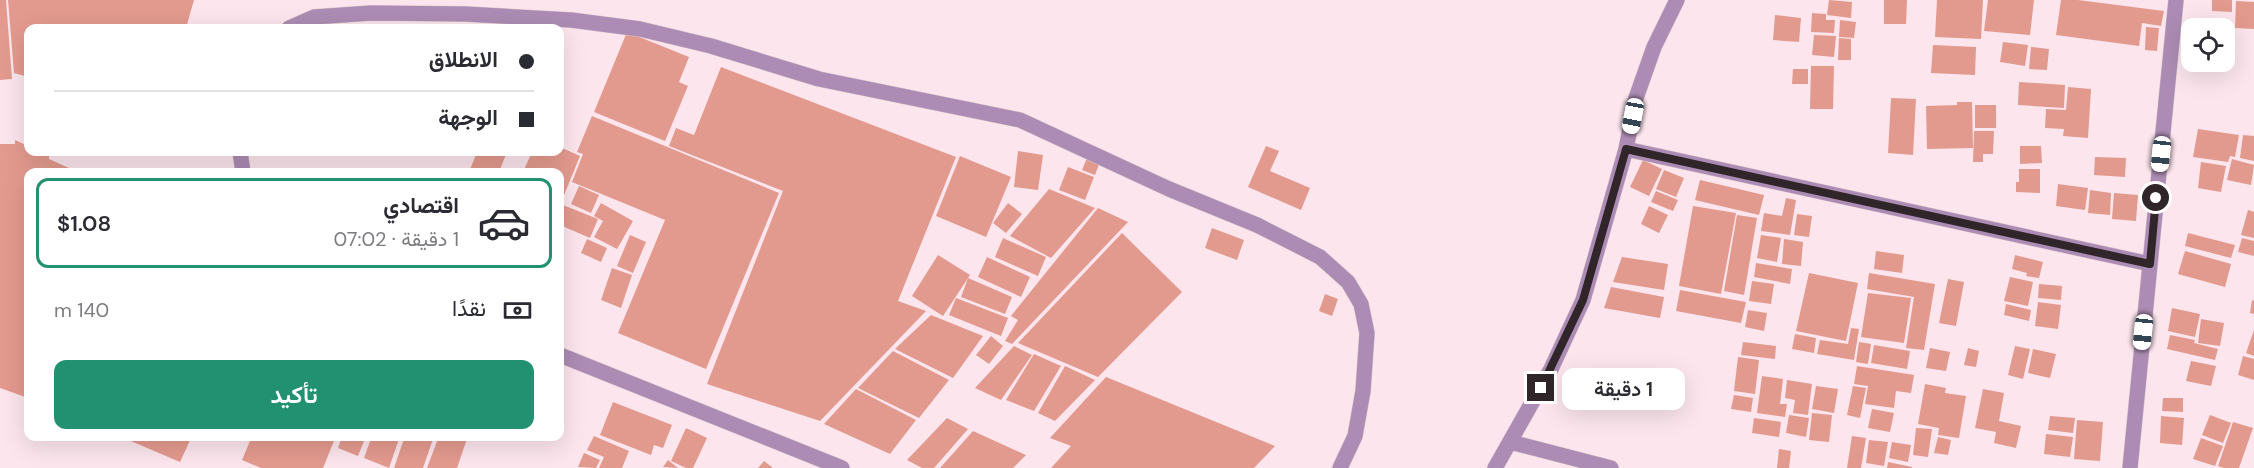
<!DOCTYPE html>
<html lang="ar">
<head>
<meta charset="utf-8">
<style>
  :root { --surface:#fff; --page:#f2f2f3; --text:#2b2b33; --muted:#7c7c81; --line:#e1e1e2; --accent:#229172 }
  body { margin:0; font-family:"DM Sans",Vazirmatn,sans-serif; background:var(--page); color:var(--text); direction:rtl; height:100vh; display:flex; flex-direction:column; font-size:22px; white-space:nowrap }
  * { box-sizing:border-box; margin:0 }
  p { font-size:20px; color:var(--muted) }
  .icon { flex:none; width:33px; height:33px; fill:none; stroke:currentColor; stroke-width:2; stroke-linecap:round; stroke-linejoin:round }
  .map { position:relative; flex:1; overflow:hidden; direction:ltr }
  .drawer { position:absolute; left:24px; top:168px; width:540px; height:273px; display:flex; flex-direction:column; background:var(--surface); border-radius:12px; box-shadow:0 6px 24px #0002; direction:rtl }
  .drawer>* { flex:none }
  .hud { position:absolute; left:24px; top:24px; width:540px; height:132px; border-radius:12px; box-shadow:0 6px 24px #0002; direction:rtl; display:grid; align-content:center; height:132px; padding:0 30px; background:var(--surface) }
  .fabs { position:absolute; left:2181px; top:18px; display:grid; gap:12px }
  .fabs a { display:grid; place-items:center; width:54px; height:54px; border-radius:12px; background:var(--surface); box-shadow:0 6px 24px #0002; font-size:30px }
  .end { position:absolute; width:27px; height:27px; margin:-14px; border:8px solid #30262a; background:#fff; box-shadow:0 0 0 3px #fff }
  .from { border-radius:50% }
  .bubble { position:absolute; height:42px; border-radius:12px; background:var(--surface); box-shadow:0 6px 24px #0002; font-size:20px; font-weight:600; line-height:42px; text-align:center; direction:rtl }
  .car { position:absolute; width:18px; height:36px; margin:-18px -9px; border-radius:8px; box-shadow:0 0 4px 2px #0007; background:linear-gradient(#fff 24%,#345 0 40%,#fff 0 76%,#345 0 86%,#fff 0) }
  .hud b { display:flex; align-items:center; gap:21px; height:57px; font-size:22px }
  .hud b+b { border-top:2px solid var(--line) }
  .hud i { width:15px; height:15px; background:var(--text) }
  ul { padding:10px 0 0; list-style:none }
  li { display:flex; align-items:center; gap:18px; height:90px; margin:0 12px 9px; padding:0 18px; border:3px solid transparent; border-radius:12px }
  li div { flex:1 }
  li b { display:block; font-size:22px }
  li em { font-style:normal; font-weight:600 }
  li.current { border-color:var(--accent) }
  li>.icon { width:54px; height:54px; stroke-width:1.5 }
  .pay { display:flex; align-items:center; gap:15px; height:66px; padding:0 30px; font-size:22px }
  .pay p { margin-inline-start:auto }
  .button { display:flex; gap:12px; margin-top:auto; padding:12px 30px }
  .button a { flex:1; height:69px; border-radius:12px; background:var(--accent); color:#fff; font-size:24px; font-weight:600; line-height:69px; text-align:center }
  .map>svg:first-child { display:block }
  .building { fill:#e39a8e }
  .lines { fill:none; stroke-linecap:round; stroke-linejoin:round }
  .lane-casing { stroke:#d7c3ca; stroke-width:16 }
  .street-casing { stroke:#d7c3ca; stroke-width:16 }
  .lane { stroke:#ac8cb4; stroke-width:15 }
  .street { stroke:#ac8cb4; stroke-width:15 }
  .route { stroke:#30262a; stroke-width:8 }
</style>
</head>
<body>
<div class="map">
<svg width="2254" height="468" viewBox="0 0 2254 468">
  <rect width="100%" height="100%" fill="#fce5ed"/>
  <!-- building -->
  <path class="building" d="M0,0H6L12,79L0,80Z
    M8,0H194L186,28H28V77L14,73Z
    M1829,0L1852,2L1851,18L1827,15Z
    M1884,0H1907L1906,24H1884Z
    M1937,0H1983L1981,39L1935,37Z
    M1988,0H2034L2030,35L1984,31Z
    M2061,0H2078L2164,11L2161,26L2142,23L2139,46L2056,35Z
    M2212,0H2232V12L2212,11Z
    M2236,1L2254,2V29L2235,28Z
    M1812,13L1826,14V20H1835L1834,33L1811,32Z
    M1775,15L1801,18L1799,42L1773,40Z
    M1840,20L1856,22L1854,38L1839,37Z
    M2146,27L2159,28L2157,51L2145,50Z
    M627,32L689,57L679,82L688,86L665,141L594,112Z
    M1814,35L1836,36L1834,57L1812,55Z
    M1839,38L1851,39V60H1838Z
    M2003,42L2028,45L2025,66L2000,62Z
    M1933,45L1976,47L1975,75L1931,73Z
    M2031,47L2049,49L2047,70L2029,69Z
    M1811,66H1834L1833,109H1810Z
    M721,67L956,157L898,301L926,311L820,421L707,384L783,191L669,146L676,128L694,135Z
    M1793,69H1808V84H1792Z
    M2019,82L2065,85L2064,108L2018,105Z
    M2068,87L2091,89L2088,138L2063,136L2064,129L2045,128L2046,109L2066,110Z
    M1891,98L1916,99L1913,155L1888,153Z
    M1957,102H1972L1973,148L1927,149L1926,106L1957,105Z
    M1975,105H1996V128H1975Z
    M592,116L779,193L706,369L618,333L665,220L572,182L583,154L577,152Z
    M2198,129L2239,135L2235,157L2230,156L2228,162L2193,157Z
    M1974,131H1994L1993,154H1983V162H1973Z
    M2243,135L2254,136V161L2240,158Z
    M15,140L28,146V152H40L49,156V159L78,172H28V398L0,388V144H15Z
    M1266,146L1279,151L1270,171L1310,188L1301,210L1248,187Z
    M2020,146H2041L2042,163L2020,164Z
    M560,147L580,156L560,205V172H523L532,152H560Z
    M1018,151L1043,155L1038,190L1014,187Z
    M477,152H507L499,172H469Z
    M960,156L1011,177L986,237L936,216Z
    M2095,157L2126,158L2125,177L2094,175Z
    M1087,158L1100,162L1095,175L1082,170Z
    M2232,159L2254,165L2251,185L2227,180Z
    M1643,160L1662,169L1649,196L1630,187Z
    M2201,162L2226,166L2221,192L2198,188Z
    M1068,167L1094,177L1085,200L1059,190Z
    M2019,169H2040V193L2016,192V182H2019Z
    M1664,170L1684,178L1676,197L1656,189Z
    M1700,180L1764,195L1759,215L1695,200Z
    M2058,184L2088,188L2085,210L2056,206Z
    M579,186L599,195L591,213L571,204Z
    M1049,189L1095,208L1051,258L1010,236Z
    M2090,190L2111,193L2110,215L2088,213Z
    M1656,191L1678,200L1673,211L1651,202Z
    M2114,193L2138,195L2136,221L2112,219Z
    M1786,198L1796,200L1790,235L1761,231L1764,213L1782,216Z
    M601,203L633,221L617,249L594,237L603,221L594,216Z
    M1008,203L1022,214L1006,233L993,223Z
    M563,205L598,219L590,238L560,225V213Z
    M1649,206L1668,215L1659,233L1641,224Z
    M1693,206L1736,213L1721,294L1679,286Z
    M1098,208L1128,222L1012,344L1005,341L1018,320L1011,316Z
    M2248,210L2254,212V238L2241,235Z
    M1797,214L1812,216L1809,237L1794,235Z
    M1737,215L1757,218L1744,295L1724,291Z
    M1212,228L1244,240L1237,260L1205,248Z
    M1122,233L1182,292L1098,377L1018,343Z
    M2188,233L2235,245L2231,258L2185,246Z
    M630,235L646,242L633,273L617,266Z
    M1761,235L1781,238L1777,262L1757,258Z
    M1003,238L1046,257L1038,276L995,257Z
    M2242,238L2254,241V256L2238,252Z
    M587,239L607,248L601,262L581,253Z
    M1784,239L1803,242L1801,266L1782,264Z
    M1876,251L1904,255L1902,273L1874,269Z
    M2185,251L2231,264L2225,287L2178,274Z
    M938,255L970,275L943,316L912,296Z
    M2015,255L2043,262L2039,278L2026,276L2027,273L2012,269Z
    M987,257L1030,277L1021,297L978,277Z
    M1622,257L1668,264L1664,290L1613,282Z
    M1756,263L1792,269L1790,284L1754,277Z
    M612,268L632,275L621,308L601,300Z
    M1809,273L1858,283L1846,341L1796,331Z
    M1869,273L1935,284L1924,350L1906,348L1914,297L1867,289Z
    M2010,277L2033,282L2028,306L2004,301Z
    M968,278L1012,297L1005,314L961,297Z
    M1948,279L1964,282L1956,326L1939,323Z
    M1752,281L1774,284L1771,304L1749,301Z
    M2039,284L2062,286L2061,300L2038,298Z
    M1611,287L1664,297L1660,318L1604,308Z
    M1680,290L1746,302L1741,323L1676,311Z
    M1868,293L1911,298L1904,343L1861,337Z
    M1325,294L1338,299L1332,316L1319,311Z
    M956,298L1008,318L1001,336L949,315Z
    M2252,300L2254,301V314L2250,313Z
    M2038,302L2061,305L2058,329L2035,326Z
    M2006,304L2031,310L2029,321L2004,315Z
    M2172,308L2200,314L2195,337L2168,331Z
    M1748,310L1767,313L1764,331L1745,327Z
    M931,315L983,336L953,378L895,349Z
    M2201,319L2224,323L2220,346L2198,343Z
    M1851,328L1859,329L1854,360L1817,354L1820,340L1848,344Z
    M2254,330V356L2246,353Z
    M1795,334L1816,338L1814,353L1792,349Z
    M2170,335L2195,340L2194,343L2218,349L2215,360L2167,349Z
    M991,336L1003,346L989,364L976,355Z
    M1743,342L1776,346L1775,359L1741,355Z
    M1859,342L1871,344L1868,364L1856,362Z
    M1874,345L1910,351L1907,369L1871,363Z
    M1014,346L1032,355L1001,400L975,388Z
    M2015,346L2030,349L2023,379L2008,375Z
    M1930,348L1950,352L1946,371L1926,368Z
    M1968,348L1979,351L1976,367L1964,365Z
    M2033,349L2056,354L2050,378L2028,373Z
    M893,351L949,380L919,418L858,388Z
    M1034,354L1061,366L1034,411L1006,400Z
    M2243,356L2254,359V380L2238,375Z
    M1738,357L1759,360L1755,394L1734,391Z
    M2191,361L2216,366L2211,386L2186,381Z
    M1065,366L1095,380L1055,421L1038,413Z
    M1857,366L1914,375L1911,393L1896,391L1894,408L1865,404L1868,386L1854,384Z
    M1762,376L1783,379L1780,404H1787L1785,417L1757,413Z
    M1106,377L1275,446L1254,468H1051L1071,446L1050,438Z
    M1787,380L1812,384L1808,415L1793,413L1795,400L1785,398Z
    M1925,384L1946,388L1945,393L1966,396L1959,438L1938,435L1939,428L1918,424Z
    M1816,386L1838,389L1834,413L1812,409Z
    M1853,386L1866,388L1860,418L1847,415Z
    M856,389L916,420L890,454L824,424Z
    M1983,389L2004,393L1999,421L2021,426L2016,448L1994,443L1996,432L1975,428Z
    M1734,395L1753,398L1751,412L1731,409Z
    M2163,398H2183V412L2162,411Z
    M613,402L672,425L663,448L654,445L651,455L600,435Z
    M1872,409L1894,413L1890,432L1868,428Z
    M1812,413L1832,415L1829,442L1809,440Z
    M1789,415L1809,418L1806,437L1786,433Z
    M2210,415L2231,423L2223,443L2202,435Z
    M2050,416L2075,418L2073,433L2048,430Z
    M2161,416L2184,418L2182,445L2160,443Z
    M947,418L968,429L934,468H922L907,460Z
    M1754,418L1781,422L1779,437L1752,433Z
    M2077,420L2103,422L2100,461L2074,459Z
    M2233,422L2253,428L2239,468H2224L2218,466Z
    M686,428L707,438L693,468H686L671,461Z
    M1916,428L1932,429L1928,457L1913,455Z
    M973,431L1026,455L1013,468H940Z
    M2046,434L2073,437L2070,457L2044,454Z
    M119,436H192L180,462Z
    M252,436H336L323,468H261L242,460Z
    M342,436H366L358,456L338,448Z
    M372,436H400L389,468L364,458Z
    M405,436H434L423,468H394Z
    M439,436H468L457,468H427Z
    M594,436L629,451L622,468H599L604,457L587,450Z
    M1852,436L1866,438L1861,468H1847Z
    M1938,437L1951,440L1948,455L1934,453Z
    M2201,438L2223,446L2215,466L2193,459Z
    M1869,440L1888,442L1884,466L1866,463Z
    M1892,442L1911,445L1908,462L1889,458Z
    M1779,449L1791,451L1789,468H1777Z
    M584,453L600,460L596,468L578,467Z
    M668,460L678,468L663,467Z
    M764,461L773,468H758Z
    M1888,462L1912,467V468H1887Z"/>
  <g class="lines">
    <defs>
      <path id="lane" d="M289,28L314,17L371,13L466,14L571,20L640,29L711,46L819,79L1020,120L1169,189L1257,225L1320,257L1348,282L1361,304L1367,333L1363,391L1355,436L1340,468
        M240,152L243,172
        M560,355L842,468"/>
      <path id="street" d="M1626,149L2150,264
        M1510,442L1611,468
        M1495,468L1551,369L1583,300L1626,149L1636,98L1654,47L1677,0
        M2130,468L2176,0"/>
    </defs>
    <!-- lane casing -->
    <use href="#lane" class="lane-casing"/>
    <!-- street casing -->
    <use href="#street" class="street-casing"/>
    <!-- lane -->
    <use href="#lane" class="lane"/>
    <!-- street -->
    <use href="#street" class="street"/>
  </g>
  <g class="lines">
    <!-- route -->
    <path class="route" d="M1541,388L1583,300L1626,149L2150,264L2156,198"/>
  </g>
</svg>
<div class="fabs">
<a><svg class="icon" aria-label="locate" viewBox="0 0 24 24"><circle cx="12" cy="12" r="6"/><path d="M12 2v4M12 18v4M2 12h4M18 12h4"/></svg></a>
</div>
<i class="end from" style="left:2156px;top:198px"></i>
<i class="end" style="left:1541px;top:388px"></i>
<div class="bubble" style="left:1562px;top:368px;width:123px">1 دقيقة</div>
<i class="car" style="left:1633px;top:116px;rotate:191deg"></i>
<i class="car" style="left:2161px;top:154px;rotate:186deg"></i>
<i class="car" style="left:2143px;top:332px;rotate:186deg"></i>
<div class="hud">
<b><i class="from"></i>الانطلاق</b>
<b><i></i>الوجهة</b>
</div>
<section class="drawer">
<ul>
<li class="current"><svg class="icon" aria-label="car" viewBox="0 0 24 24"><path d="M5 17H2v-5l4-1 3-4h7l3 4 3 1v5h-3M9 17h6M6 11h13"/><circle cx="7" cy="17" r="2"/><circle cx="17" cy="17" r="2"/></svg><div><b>اقتصادي</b><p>1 دقيقة · 07:02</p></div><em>$1.08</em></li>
</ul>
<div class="pay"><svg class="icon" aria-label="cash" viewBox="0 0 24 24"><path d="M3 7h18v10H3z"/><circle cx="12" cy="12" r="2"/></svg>نقدًا<p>140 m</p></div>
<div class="button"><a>تأكيد</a></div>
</section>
</div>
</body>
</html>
